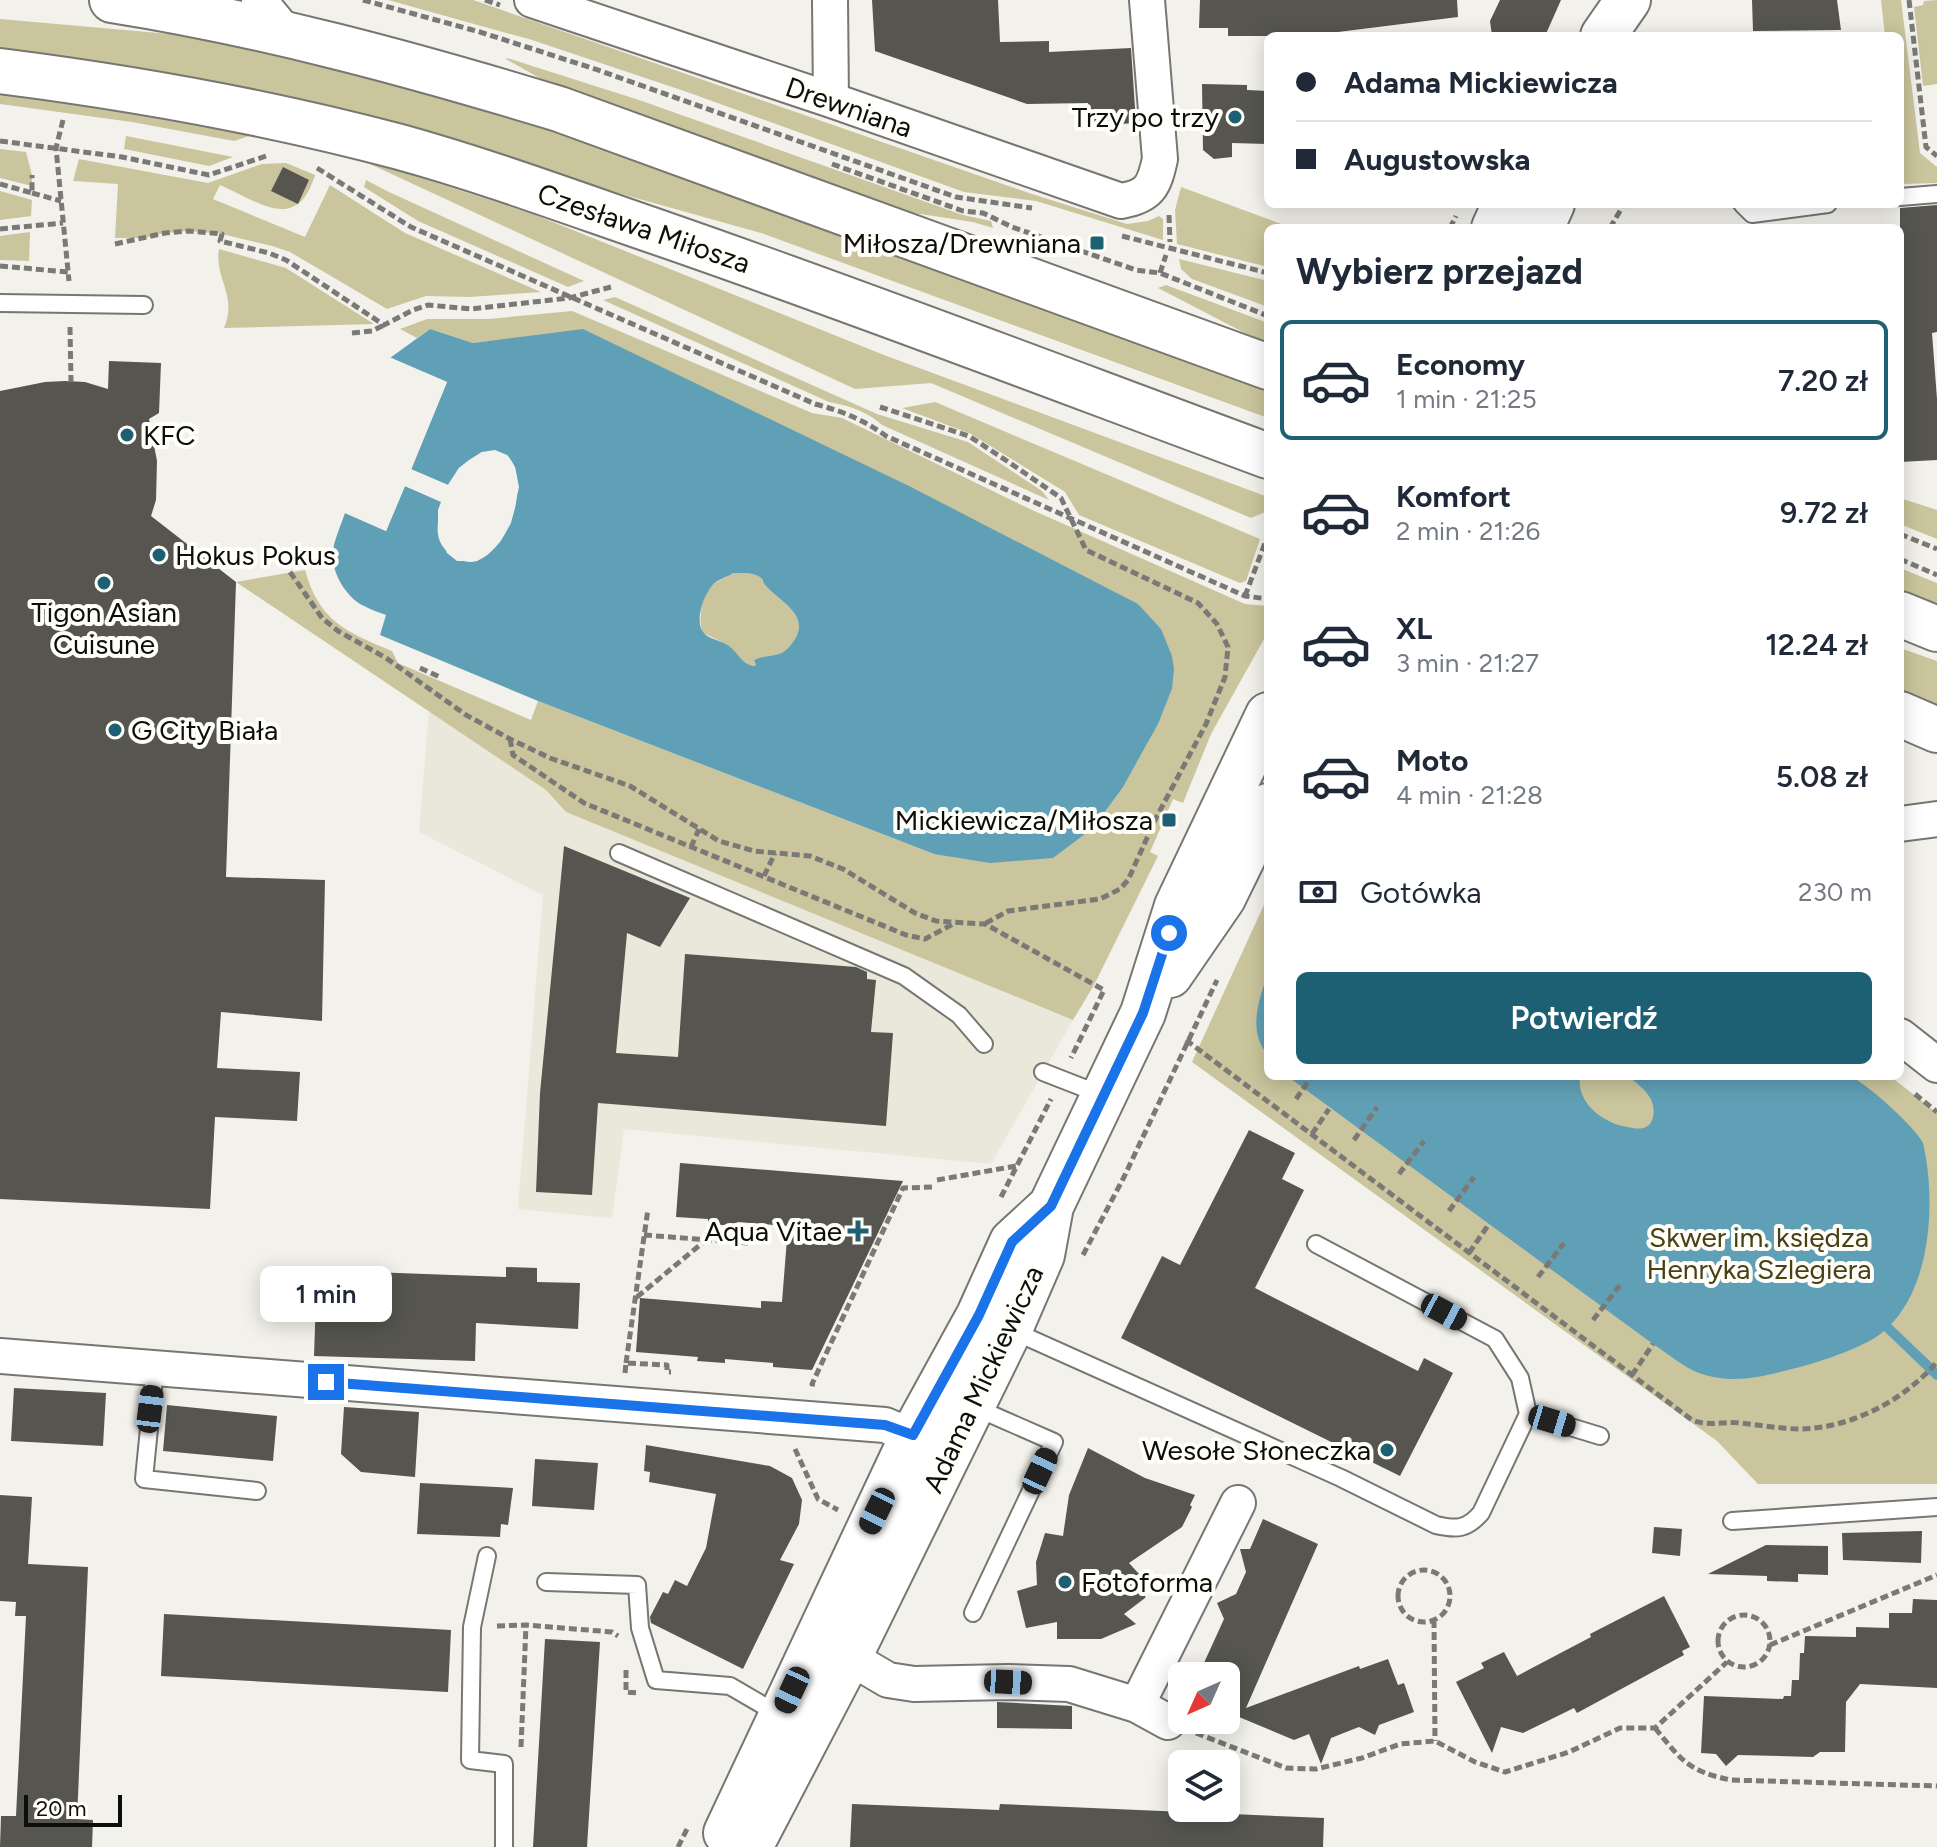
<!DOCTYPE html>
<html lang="pl">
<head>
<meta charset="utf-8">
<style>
  :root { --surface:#fff; --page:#f2f2f3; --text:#1f2937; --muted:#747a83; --line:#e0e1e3; --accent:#1d5f73 }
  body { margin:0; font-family:Figtree,sans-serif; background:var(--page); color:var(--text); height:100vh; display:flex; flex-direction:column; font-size:30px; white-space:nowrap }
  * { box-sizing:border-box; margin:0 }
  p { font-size:26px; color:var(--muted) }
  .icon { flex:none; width:44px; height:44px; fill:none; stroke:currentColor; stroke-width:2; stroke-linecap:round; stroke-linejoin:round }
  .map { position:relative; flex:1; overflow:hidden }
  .panel { position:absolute; left:1264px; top:224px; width:640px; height:856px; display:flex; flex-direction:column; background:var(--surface); border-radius:12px; box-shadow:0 4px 20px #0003 }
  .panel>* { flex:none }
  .banner { position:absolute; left:1264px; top:32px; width:640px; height:176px; border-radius:12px; box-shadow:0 4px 20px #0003; display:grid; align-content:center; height:176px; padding:0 32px; background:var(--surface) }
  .needle { width:52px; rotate:225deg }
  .controls { position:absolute; left:1168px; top:1662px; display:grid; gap:16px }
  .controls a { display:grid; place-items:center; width:72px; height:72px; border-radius:12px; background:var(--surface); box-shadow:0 4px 20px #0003; font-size:40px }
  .scale { position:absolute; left:24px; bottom:20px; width:98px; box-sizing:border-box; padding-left:8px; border:4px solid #0d0d0b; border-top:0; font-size:22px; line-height:28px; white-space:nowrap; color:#0d0d0b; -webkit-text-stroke:6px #fffef8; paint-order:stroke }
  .end { position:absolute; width:36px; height:36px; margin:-18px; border:10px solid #1a73e8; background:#fff; box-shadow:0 0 0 4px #fff }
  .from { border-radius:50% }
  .bubble { position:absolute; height:56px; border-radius:12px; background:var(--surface); box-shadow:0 4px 20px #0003; font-size:26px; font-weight:600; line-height:56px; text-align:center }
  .car { position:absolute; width:24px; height:48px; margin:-24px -12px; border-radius:10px; box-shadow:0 0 6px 2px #0007; background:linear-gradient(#222 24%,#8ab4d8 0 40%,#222 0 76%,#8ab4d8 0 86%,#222 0) }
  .banner b { display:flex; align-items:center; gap:28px; height:76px; font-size:30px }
  .banner b+b { border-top:2px solid var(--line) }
  .banner i { width:20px; height:20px; background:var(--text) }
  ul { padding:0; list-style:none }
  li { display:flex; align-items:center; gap:24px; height:120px; margin:0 16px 12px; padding:0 16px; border:4px solid transparent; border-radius:12px }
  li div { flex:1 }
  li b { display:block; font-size:30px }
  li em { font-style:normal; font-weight:600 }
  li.selected { border-color:var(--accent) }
  li>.icon { width:72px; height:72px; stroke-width:1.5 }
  h2 { padding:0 32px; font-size:36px; line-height:96px }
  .pay { display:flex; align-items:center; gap:20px; height:88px; padding:0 32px; font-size:30px }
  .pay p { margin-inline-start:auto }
  .cta { display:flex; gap:16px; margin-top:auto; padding:16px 32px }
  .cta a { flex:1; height:92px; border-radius:12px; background:var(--accent); color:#fff; font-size:32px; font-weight:600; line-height:92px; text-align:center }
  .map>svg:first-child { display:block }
  .built { fill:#eae8da }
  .green { fill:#cbc59d }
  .water { fill:#60a0b6; fill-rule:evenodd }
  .pier { fill:#f2f1eb }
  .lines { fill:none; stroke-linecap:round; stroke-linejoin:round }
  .stream { stroke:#60a0b6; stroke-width:10 }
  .building { fill:#565550 }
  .lane-casing { stroke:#777670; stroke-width:20 }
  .street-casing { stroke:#777670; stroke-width:38 }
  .secondary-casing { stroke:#777670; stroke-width:48 }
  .path { stroke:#7a7976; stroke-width:5; stroke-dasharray:8 4; stroke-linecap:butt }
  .lane { stroke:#fff; stroke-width:16 }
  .street { stroke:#fff; stroke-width:34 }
  .secondary { stroke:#fff; stroke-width:44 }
  .route { stroke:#1a73e8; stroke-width:10 }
  .poi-dot { fill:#1d5f73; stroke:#fffef8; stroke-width:3 }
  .labels { text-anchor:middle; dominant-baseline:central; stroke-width:8; stroke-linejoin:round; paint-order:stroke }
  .street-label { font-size:28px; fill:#0d0d0b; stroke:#fffef8 }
  .poi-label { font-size:28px; fill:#0d0d0b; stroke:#fffef8; text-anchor:end }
  .park-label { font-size:28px; fill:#474116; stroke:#fffef8 }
</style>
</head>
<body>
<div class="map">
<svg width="1937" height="1847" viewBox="0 0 1937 1847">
  <rect width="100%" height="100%" fill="#f2f1eb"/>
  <!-- built -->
  <path class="built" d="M429,710L546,790L566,812L1073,1020L991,1164L624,1129L612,1218L518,1209L543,895L419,832Z"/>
  <!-- green -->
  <path class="green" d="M388,0H473L1029,193L1127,224L1148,221L1159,216L1163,219V240L1036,201L964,192L687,92L532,40Z
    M1881,0H1901L1920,153L1937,167V183L1903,184L1900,157V36H1885Z
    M1937,0V84L1923,86L1914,7L1923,5L1924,1Z
    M0,19L170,34L281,49L544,122L1268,386V418L761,233L575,181L0,52Z
    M507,58L639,100L963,215L991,221L993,228L973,222L907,212L597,101L543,80L506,59Z
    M0,91L50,96L258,133L234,141L132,122L0,104Z
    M126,136L233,157L209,166L124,149Z
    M0,149L26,152L32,175V186L0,178Z
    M79,159L208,183L262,164L286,163L315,175C297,234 259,202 220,185L213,199L305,237L330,185L405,233L541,292L469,297L426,296L387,309L290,252L272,246L222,234L189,231L165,233L144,238H115L118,184L73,181Z
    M372,162L533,214L884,355L1268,497V511L1251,518L931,383L855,389L370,164Z
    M366,180L389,192L584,281L568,287L418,221L364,187Z
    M1181,187L1292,228H1268V267L1177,244L1175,210Z
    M0,191L32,200L31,216L0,220Z
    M30,232L29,261L0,260V236Z
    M219,249L286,268L374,324L224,328C238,295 214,279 219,249Z
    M1179,259L1268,281V307L1192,279L1181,269Z
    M1166,285L1268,323V345L1158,288Z
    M615,297L877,414L968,442L1042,491L1049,500L882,425C867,411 849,406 829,402L603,300Z
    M572,311L812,413L842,418L1032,510L1245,604L1268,606V632L1211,734L1183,803L1173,799L1150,852L1158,856L1094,985L1073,1020L566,812L546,790L236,582L305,570C319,621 346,632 392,651L398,663L531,720L538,701L934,854L1093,828C1125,785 1152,740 1172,689L583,330L473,343L430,329L417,338L400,329L427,319H488Z
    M935,402L1260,539L1246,581L1240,583L1079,515L1065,492L971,434L902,408Z
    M1900,498L1937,510V539L1900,524Z
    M1900,568L1937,583V607L1900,592Z
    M732,573C741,573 750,572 758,576C765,580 760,579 766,586C781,603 816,617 789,647C780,658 766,654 754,660L756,665L753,666C740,662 733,650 721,642C715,638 709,636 703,633C697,618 702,593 715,583C720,580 727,577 732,573Z
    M1900,648L1937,661V709L1900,694Z
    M1268,896V1076H1890L1937,1113V1484H1758L1717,1441L1192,1062Z"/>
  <!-- water -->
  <path class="water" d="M430,329L473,343L583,329L911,487L1138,604L1161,629L1172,656L1174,669L1172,689L1158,724L1123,787L1093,828L1053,858L990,863L934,854L538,701L380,635L386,615C378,612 369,609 362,605C345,596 330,570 333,550C335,538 341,525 345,513L386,531L405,486L442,502C436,527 432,546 459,559C465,562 470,563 477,561C502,551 518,514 517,489C517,475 517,466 507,455L482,452L459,468L448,485L411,469L447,382L390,358ZM733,573C741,573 750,572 758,576C766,581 760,579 766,586C781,603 816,617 789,647C780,658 766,654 754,660L756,665L753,666C741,663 739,654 729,646C722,641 713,640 706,635C692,625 704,591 716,582C720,579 727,577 733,573Z
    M1268,973V1055C1247,1031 1259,1000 1268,973Z
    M1287,1076H1580C1576,1103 1603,1123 1627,1127C1633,1128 1640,1130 1646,1127C1650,1125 1652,1121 1653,1117C1657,1097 1641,1087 1628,1076C1686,1076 1745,1076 1804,1076C1817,1076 1840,1072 1852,1077C1869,1086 1914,1126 1923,1143C1937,1202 1932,1303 1873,1339C1850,1352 1814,1364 1788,1370C1758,1378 1729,1384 1699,1373C1683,1367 1667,1353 1653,1344Z"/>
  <!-- pier -->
  <path class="pier" d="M387,356L447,382L411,470L448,485L459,468L469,460L482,452L495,450L507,455L515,467L519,487L511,523L500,542L477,561H457L447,553L438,533V510L441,502L405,486L386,531L345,513V509L384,526L401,484L406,482L445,499L441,522L443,541L450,550L465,558L483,552L497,539L514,501L515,487L512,469L504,459L495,454L483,456L471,463L462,471L449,489L408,472L407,468L442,384L388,361Z"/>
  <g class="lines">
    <!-- stream -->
    <path class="stream" d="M1887,1327L1937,1375"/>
  </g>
  <!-- building -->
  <path class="building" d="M872,0H998L1000,42L1049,41V52L1131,48L1136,123L1089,126L1088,103L1027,104L875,51Z
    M1200,0H1457L1458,17L1338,32L1343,36H1228V28H1199Z
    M1500,0H1561L1545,36H1492L1490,21Z
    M1752,0H1837L1841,30L1753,31Z
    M1202,84L1247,85V90L1268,91V144L1232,143V157L1214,159L1203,150Z
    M283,167L309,180L298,204L271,191Z
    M1937,205V332L1932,333L1937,399V460L1900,462V208Z
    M109,361L161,363L159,413L149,419L157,461L156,500L151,516L236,582L226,877L325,880L322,1021L221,1012L217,1068L300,1072L297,1121L215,1117L210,1209L0,1199V391L45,382L65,381L85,382L108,389Z
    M564,846L690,898L660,947L627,933L616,1053L678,1057L685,954L856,967L867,972V979L876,980L871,1032L893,1033L886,1126L598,1103L592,1195L536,1192L540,1093Z
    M1249,1130L1295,1153L1282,1179L1304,1190L1255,1288L1418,1371L1424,1358L1453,1373L1400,1476L1121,1338L1162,1256L1180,1265Z
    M680,1163L903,1181L812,1370L773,1367V1363L725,1359V1363L697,1361L698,1357L636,1352L640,1298L761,1308V1301L782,1302L788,1226L737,1222L736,1226L708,1224V1219L676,1217Z
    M506,1267L537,1268V1282L580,1283L578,1329L476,1323L475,1361L314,1356L317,1270L506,1277Z
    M14,1388L106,1393L103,1446L11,1441Z
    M167,1405L277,1416L273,1461L163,1451Z
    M344,1407L419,1412L415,1477L361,1472L341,1454Z
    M646,1445L770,1466L792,1478L802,1500L799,1524L780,1560L794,1564L743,1669L651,1623L650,1617L663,1592L668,1594L675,1580L687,1586L706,1548L716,1494L649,1482L650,1472L644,1471Z
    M1088,1448L1145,1478L1195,1495L1190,1505L1192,1507L1182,1527L1129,1563L1149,1585L1145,1598L1124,1614L1136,1624L1101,1639H1057V1622L1026,1628L1017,1591L1037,1585L1036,1562L1045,1533L1063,1536L1069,1495Z
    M535,1459L598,1463L594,1510L532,1506Z
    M420,1483L513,1488L508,1525L501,1524L500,1537L417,1534Z
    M0,1495L32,1497L28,1564L88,1567L77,1819L93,1820L92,1847H0L1,1816H16L26,1616H15L16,1602L0,1601Z
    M1263,1519L1318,1544L1246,1708L1359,1666L1360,1669L1388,1659L1398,1685L1404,1683L1414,1712L1379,1725L1375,1735L1359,1727L1331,1738L1321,1764L1309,1734L1294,1740L1239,1717L1226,1722L1221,1720H1226V1676H1198L1224,1619L1217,1603L1236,1594L1246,1572L1240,1549H1250Z
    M1654,1527L1682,1529L1680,1556L1652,1553Z
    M1922,1531L1921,1563L1843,1560L1842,1533Z
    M1766,1545L1828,1546V1575L1798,1574V1582L1767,1581V1576L1708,1574Z
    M1664,1596L1690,1647L1682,1651L1684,1655L1577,1713L1574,1708L1523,1733L1501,1727L1492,1753L1456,1682L1484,1668L1481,1663L1504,1652L1517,1676L1591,1637L1590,1634Z
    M1913,1599L1937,1600V1688L1860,1684L1846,1702L1845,1752H1820L1813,1757L1738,1755L1726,1766L1716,1754L1701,1753L1704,1696L1783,1699L1784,1696H1791L1792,1680H1799L1800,1653H1804L1805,1636L1856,1637V1627L1889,1628V1613H1912Z
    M164,1614L451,1630L448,1692L161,1676Z
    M545,1639L600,1642L587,1847H533Z
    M997,1702L1072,1706V1729L997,1728Z
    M852,1804L999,1810L1000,1804L1324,1818L1323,1847H850Z"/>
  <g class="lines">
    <defs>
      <path id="lane" d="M1900,197L1937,194
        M1742,204L1752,214L1828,204
        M0,303L144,305
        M619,853L904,976L959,1015L984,1044
        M1043,1072L1102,1095
        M1011,1330L1341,1478L1436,1525C1457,1530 1467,1529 1481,1513L1528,1414L1520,1378L1495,1339L1316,1244
        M155,1368L144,1479L257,1491
        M972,1406L1054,1442L973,1613
        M1528,1414L1600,1436
        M1732,1521L1937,1507
        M487,1556L472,1627L470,1760L504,1764V1847
        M546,1582L637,1585L640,1628L656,1680L730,1686L778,1714"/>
      <path id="street" d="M259,0L286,33
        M532,0L831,100L1121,201C1150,196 1154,186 1160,159L1147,0
        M830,0L831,100
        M1900,824L1937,819
        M1900,1036L1937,1065
        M0,1356L885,1425L933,1445
        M849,1657L888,1680L914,1684L1008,1682L1069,1684L1137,1705L1238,1503
        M1137,1705L1168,1722"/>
      <path id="secondary" d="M112,0C264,24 411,64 559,109L1268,367
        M1603,36L1628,0
        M0,71C135,88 268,112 400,147C490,172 578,205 666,235C868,305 1068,382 1268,456
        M1494,228L1505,204
        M1541,228L1552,204
        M1900,614L1937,629
        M1900,714L1937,730
        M1170,975L1223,898L1268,806
        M726,1833L913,1435L979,1315L1012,1242L1051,1206
        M750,1847L849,1657L1010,1329L1042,1255L1051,1206L1143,1013L1177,906L1268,715"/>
    </defs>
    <!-- lane casing -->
    <use href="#lane" class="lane-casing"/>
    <!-- street casing -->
    <use href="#street" class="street-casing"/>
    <!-- secondary casing -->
    <use href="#secondary" class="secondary-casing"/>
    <!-- path -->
    <path class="path" d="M363,0L480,32L595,69L956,197L1032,208
      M485,0L500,5
      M1909,0L1926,147L1937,156
      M63,120L56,148L69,281
      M0,141L122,157L209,175L266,156
      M832,164L963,211L983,213L1012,227L1136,270L1160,273L1268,316
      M317,168L411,227L815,404C842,411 864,420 886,436L1245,596L1268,599
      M0,184L32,193V175
      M32,193L61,201
      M1169,215L1170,242
      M1450,228L1456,216
      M1610,228L1624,204
      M0,229L63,223
      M1122,236L1268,273
      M115,244L165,233L189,231L222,234L220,241L269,253L286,260L384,325L413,310L428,305L471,309L569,298L611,287
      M0,266L68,272
      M1160,273L1166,255
      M70,327L71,382
      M352,333L372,331L384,325
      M880,407L969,436L1010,463L1061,498L1086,550L1198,603L1217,624L1228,647L1225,677L1206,724L1156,818L1128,880L1120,889L1100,899L1008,911L986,923
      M1900,534L1937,549
      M1900,559L1937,575
      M290,572L322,618L338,631L386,658L466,715L510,739L550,758L630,786L719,841L754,851L810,856L843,869L915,913L936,921L985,924L1104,990L1071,1058
      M1245,596L1268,535
      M420,668L440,677
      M510,739L513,755L584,803L906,935L925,939L953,924
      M691,847L699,829
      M764,876L775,853
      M1186,1040L1692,1420C1710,1427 1722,1421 1740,1423C1761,1425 1781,1429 1802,1429C1854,1427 1904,1400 1937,1362
      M1915,1094L1937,1112
      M1296,1099L1312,1076
      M1312,1134L1329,1109
      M1354,1140L1377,1107
      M1399,1174L1424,1141
      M937,1180L1016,1166
      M1001,1197L1051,1099
      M1449,1211L1474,1177
      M644,1235L748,1243
      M1469,1253L1489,1224
      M1083,1255L1124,1177L1217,980
      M1538,1277L1564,1243
      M637,1297L706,1240
      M1593,1320L1620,1285
      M626,1363L648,1209
      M625,1373L626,1363L667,1365V1372H671
      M1632,1375L1653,1344
      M815,1384H812L903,1188L933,1187
      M795,1449L818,1499L838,1510
      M1398 1596a26 26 0 1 1 52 0a26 26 0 1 1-52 0Z
      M1718 1641a26 26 0 1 1 52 0a26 26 0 1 1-52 0Z
      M1434,1620L1435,1741
      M497,1626L526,1625L612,1632L618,1636
      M1770,1645L1937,1575
      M626,1670V1692L638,1693
      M1655,1728C1682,1761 1688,1771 1731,1780L1937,1786
      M1196,1733L1286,1768L1316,1769L1362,1758L1400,1744L1435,1741L1475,1762L1505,1772L1569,1752L1620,1728H1655L1727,1662
      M521,1747L526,1625
      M678,1847L687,1829"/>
    <!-- lane -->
    <use href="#lane" class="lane"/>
    <!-- street -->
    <use href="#street" class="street"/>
    <!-- secondary -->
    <use href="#secondary" class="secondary"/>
  </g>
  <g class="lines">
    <!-- route -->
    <path class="route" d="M326,1382L885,1425L913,1435L979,1315L1012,1242L1051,1206L1143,1013L1169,933"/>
  </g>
  <!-- markers -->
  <g class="poi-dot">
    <circle cx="1235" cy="117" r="8"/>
    <rect x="1089" y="235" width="16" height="16" rx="4"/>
    <circle cx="127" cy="435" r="8"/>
    <circle cx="159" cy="555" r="8"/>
    <circle cx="104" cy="583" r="8"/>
    <circle cx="115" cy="730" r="8"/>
    <rect x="1161" y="812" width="16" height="16" rx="4"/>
    <path d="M854 1219h8v8h8v8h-8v8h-8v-8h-8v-8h8z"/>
    <circle cx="1387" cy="1450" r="8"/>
    <circle cx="1065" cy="1582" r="8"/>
  </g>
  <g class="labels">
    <!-- street labels -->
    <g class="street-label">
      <text transform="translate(849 107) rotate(19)">Drewniana</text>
      <text transform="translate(644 228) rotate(19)">Czesława Miłosza</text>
      <text transform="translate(983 1379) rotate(-65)">Adama Mickiewicza</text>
    </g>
    <!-- poi labels -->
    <g class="poi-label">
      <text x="1219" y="117">Trzy po trzy</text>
      <text x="1081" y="243">Miłosza/Drewniana</text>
      <text x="143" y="435" text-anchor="start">KFC</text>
      <text x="175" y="555" text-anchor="start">Hokus Pokus</text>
      <text x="104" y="612" text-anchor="middle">Tigon Asian<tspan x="104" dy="32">Cuisune</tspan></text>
      <text x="131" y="730" text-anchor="start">G City Biała</text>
      <text x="1153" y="820">Mickiewicza/Miłosza</text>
      <text x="842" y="1231">Aqua Vitae</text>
      <text x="1371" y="1450">Wesołe Słoneczka</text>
      <text x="1081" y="1582" text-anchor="start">Fotoforma</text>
    </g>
    <!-- park labels -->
    <g class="park-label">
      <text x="1759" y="1237">Skwer im. księdza<tspan x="1759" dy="32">Henryka Szlegiera</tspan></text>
    </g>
  </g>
</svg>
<div class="controls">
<a><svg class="needle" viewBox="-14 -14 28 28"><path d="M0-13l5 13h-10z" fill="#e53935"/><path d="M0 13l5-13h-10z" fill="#747a83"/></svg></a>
<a><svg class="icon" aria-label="layers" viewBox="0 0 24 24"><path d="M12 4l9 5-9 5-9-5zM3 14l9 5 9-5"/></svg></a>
</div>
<div class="scale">20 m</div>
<i class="end from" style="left:1169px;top:933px"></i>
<i class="end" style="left:326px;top:1382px"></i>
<div class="bubble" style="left:260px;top:1266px;width:132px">1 min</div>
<i class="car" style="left:1444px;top:1312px;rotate:118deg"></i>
<i class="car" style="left:150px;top:1409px;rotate:7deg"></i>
<i class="car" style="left:1552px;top:1421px;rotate:107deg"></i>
<i class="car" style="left:1040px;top:1471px;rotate:25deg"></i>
<i class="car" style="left:877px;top:1511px;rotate:206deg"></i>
<i class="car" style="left:1008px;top:1682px;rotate:93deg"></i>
<i class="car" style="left:792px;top:1690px;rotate:205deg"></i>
<div class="banner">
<b><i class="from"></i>Adama Mickiewicza</b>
<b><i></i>Augustowska</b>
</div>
<section class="panel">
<h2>Wybierz przejazd</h2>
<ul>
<li class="selected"><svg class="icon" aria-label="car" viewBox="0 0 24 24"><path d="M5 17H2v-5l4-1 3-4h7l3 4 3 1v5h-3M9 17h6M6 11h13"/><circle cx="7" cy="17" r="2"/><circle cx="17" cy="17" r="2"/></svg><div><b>Economy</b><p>1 min · 21:25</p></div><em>7.20 zł</em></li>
<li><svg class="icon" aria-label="car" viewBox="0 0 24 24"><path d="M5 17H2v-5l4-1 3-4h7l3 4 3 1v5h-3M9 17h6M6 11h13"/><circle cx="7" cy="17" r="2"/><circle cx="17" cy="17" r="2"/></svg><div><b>Komfort</b><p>2 min · 21:26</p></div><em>9.72 zł</em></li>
<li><svg class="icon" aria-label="car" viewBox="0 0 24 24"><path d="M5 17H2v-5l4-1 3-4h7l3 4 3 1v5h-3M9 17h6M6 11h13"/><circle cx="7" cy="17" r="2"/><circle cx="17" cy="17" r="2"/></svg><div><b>XL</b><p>3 min · 21:27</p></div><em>12.24 zł</em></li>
<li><svg class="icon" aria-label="car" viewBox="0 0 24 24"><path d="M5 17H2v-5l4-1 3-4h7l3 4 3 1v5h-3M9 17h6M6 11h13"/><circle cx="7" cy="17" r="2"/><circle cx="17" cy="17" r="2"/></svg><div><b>Moto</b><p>4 min · 21:28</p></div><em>5.08 zł</em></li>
</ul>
<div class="pay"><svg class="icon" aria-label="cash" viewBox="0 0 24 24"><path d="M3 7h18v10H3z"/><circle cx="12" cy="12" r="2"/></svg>Gotówka<p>230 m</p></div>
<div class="cta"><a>Potwierdź</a></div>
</section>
</div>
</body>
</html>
